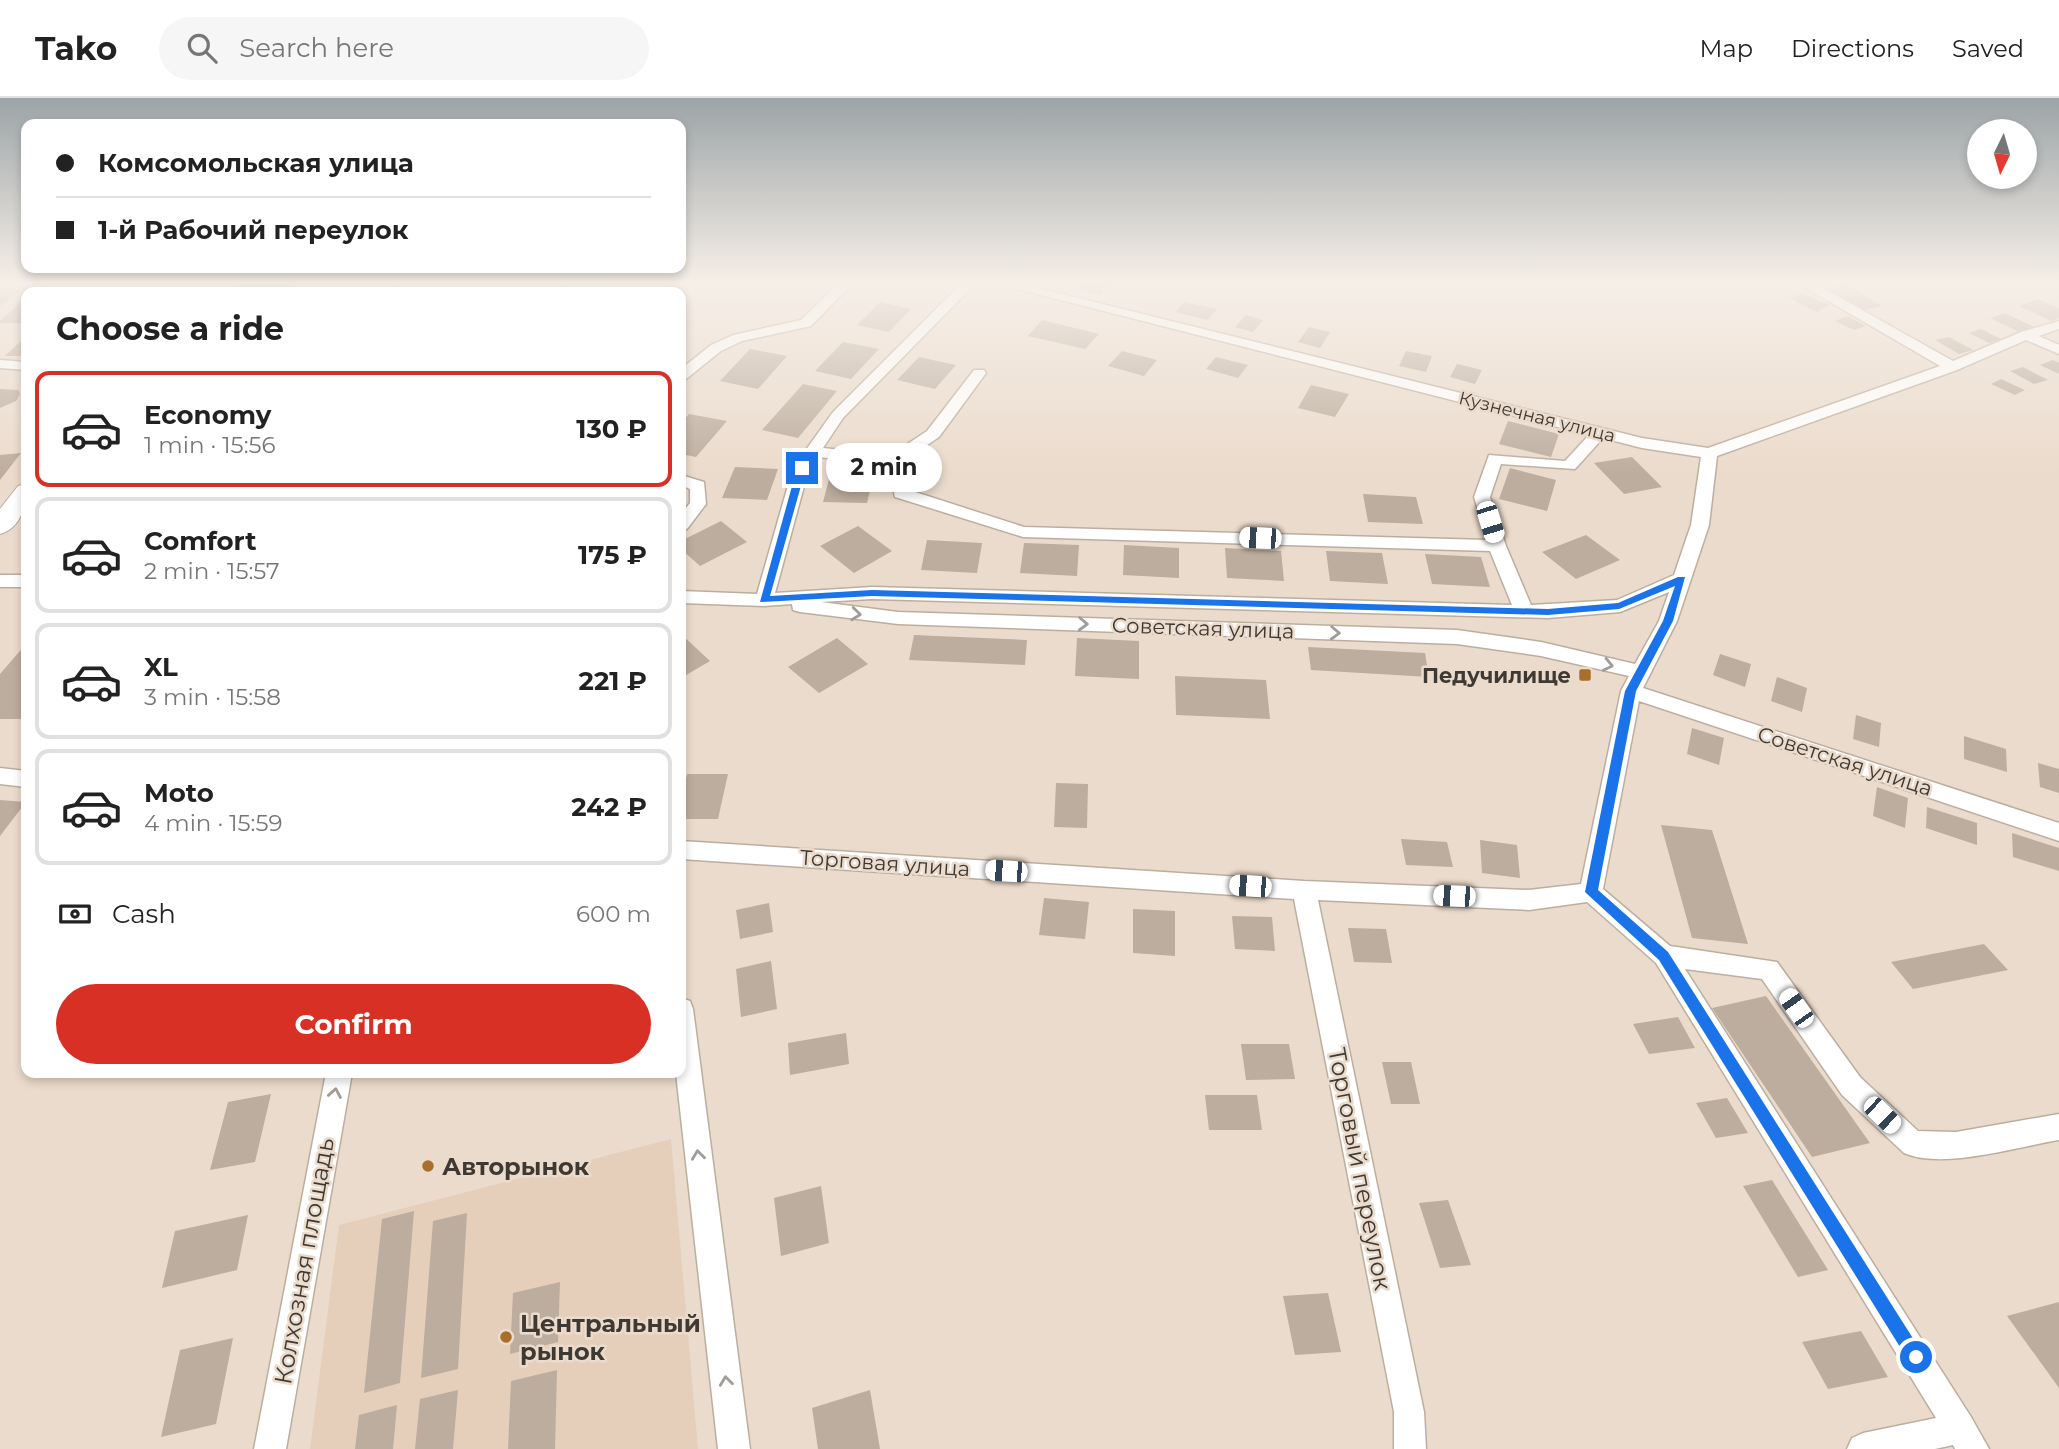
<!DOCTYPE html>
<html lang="en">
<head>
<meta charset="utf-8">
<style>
  :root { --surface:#fff; --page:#f6f6f6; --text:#222; --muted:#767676; --line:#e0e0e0; --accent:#d93025 }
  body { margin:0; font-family:Montserrat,sans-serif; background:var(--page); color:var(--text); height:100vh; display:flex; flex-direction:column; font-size:26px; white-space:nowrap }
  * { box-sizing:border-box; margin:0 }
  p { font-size:23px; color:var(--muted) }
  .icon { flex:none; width:38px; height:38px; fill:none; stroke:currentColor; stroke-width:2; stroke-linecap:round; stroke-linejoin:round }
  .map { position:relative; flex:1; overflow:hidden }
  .drawer { position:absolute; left:21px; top:189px; width:665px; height:791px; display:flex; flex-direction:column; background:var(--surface); border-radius:14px; box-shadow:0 4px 10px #0003 }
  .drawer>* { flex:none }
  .guide { position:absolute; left:21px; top:21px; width:665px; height:154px; border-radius:14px; box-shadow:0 4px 10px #0003; display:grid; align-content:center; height:154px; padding:0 35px; background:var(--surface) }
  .needle { width:46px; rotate:185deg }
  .buttons { position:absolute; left:1967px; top:21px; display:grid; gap:14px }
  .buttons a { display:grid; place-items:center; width:70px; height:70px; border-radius:50%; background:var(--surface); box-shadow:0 4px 10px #0003; font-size:35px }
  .end { position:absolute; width:32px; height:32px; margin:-16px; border:9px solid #1a73e8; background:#fff; box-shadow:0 0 0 4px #fff }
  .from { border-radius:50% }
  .bubble { position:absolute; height:49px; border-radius:24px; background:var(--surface); box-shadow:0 4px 10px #0003; font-size:23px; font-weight:700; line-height:49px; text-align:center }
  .car { position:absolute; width:21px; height:42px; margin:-21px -10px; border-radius:9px; box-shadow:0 0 5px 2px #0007; background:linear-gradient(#fff 24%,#345 0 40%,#fff 0 76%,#345 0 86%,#fff 0) }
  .guide b { display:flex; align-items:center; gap:24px; height:66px; font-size:26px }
  .guide b+b { border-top:2px solid var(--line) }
  .guide i { width:18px; height:18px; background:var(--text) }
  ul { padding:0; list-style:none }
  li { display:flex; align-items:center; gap:21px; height:116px; margin:0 14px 10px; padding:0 21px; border:4px solid var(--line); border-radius:14px }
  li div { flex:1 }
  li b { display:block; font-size:26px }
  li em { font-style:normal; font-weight:700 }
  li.on { border-color:var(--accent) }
  li>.icon { width:63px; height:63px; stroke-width:1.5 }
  h2 { padding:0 35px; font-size:32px; line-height:84px }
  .pay { display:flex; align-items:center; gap:18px; height:77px; padding:0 35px; font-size:26px }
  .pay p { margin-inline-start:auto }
  .action { display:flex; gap:14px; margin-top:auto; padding:14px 35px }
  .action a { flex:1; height:80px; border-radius:42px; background:var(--accent); color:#fff; font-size:28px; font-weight:700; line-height:80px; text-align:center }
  header { display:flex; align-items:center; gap:42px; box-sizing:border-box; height:98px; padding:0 35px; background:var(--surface); border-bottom:2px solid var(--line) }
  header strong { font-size:33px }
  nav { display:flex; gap:38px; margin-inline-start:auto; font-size:24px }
  .search { width:490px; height:63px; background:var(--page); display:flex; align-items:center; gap:18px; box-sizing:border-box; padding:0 24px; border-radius:38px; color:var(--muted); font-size:26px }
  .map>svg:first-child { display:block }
  .built { fill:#e5cfbb }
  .building { fill:#bcad9e }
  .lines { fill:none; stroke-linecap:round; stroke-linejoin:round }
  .minor-casing { stroke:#bcae9f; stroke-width:3 }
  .secondary-casing { stroke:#bcae9f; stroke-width:2 }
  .minor { fill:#fff; fill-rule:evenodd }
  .secondary { fill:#fff; fill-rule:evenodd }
  .oneway { stroke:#9f9c99 }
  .route { fill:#1a73e8 }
  .poi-dot { fill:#a76e2c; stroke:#ebdbcc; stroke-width:2.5 }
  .labels { text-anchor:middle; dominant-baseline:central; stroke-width:5; stroke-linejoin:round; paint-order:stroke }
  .far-street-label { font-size:18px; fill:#3f3933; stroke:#ebdbcc }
  .street-label { font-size:21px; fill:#3f3933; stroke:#ebdbcc }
  .poi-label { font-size:21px; font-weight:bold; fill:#3f3933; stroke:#ebdbcc; text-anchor:end }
  .near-poi-label { font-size:24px; font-weight:bold; fill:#3f3933; stroke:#ebdbcc; text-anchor:start }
  .near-street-label { font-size:24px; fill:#3f3933; stroke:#ebdbcc }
</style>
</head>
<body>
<header>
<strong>Tako</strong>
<div class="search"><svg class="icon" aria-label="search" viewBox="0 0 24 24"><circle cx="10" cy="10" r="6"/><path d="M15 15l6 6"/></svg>Search here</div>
<nav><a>Map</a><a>Directions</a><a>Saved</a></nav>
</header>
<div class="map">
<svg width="2059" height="1351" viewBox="0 0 2059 1351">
  <rect width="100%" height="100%" fill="#ebdbcc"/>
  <!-- built -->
  <path class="built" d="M671,1041L698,1351H310L339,1127Z"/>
  <!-- building -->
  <path class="building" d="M239,186H296L292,190L239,189Z
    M1084,186H1106L1110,187L1100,197L1079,192Z
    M1845,186L1882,208L1864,212L1827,191Z
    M0,190H23L0,208Z
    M1802,195L1830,207L1817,214L1790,201Z
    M26,199V225H0V223Z
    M2038,201L2059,211V220L2051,223L2019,208Z
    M880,204L911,211L889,234L857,227Z
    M1184,204L1217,211L1208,222L1175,214Z
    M2005,215L2038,231L2023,236L1990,220Z
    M1246,217L1263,222L1253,234L1235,229Z
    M1848,218L1866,228L1854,232L1835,223Z
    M1042,222L1099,236L1085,251L1028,238Z
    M1309,229L1330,234L1320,250L1298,244Z
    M1981,231L2001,241L1989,245L1969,235Z
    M26,238V258H5Z
    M1949,239L1973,252L1959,256L1935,242Z
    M843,244L879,251L851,281L815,273Z
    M750,251L787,258L758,291L720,283Z
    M1122,253L1157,262L1144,278L1108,268Z
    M1406,253L1432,258L1426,274L1399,268Z
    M919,259L956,267L935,291L897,282Z
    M1216,259L1248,267L1238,280L1206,271Z
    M2053,262L2059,265V276L2040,267Z
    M1457,266L1482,272L1475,286L1450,279Z
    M2023,269L2048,282L2034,286L2010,273Z
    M2001,281L2025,292L2015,297L1991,286Z
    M803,286L837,293L798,340L762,332Z
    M1311,287L1349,296L1335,319L1298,310Z
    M0,291L18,292L20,296L16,303L0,310Z
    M689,316L727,323L696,359L681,356V325Z
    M1508,323L1559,336L1551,359L1499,346Z
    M21,355L0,382V357Z
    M1632,359L1662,389L1624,396L1594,365Z
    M735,369L778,371L767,402L722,400Z
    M832,370L875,372L867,405L823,404Z
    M1510,370L1556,382L1547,413L1499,401Z
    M1363,396L1416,399L1423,426L1368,424Z
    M721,423L747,444L700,468L681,451V443Z
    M858,428L892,453L854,475L820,448Z
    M1586,437L1620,462L1576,481L1542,454Z
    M927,442L982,445L977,475L921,472Z
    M1024,445L1079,447L1077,478L1020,475Z
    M1124,447L1179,450V480L1123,477Z
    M1225,450L1281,453L1284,483L1227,480Z
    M1326,453L1382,455L1388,486L1330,483Z
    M1425,456L1481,459L1490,489L1432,486Z
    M681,536L710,563L681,580Z
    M914,537L1027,542L1025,567L909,562Z
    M837,540L868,566L819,595L788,569Z
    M1077,540L1139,543V581L1075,578Z
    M26,546V619L24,621H0V576Z
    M1308,549L1425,555L1429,579L1311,572Z
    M1720,556L1751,566L1745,589L1713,577Z
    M1175,578L1266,582L1270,621L1176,617Z
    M1777,579L1807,590L1802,614L1771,603Z
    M1856,617L1881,625L1879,649L1853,641Z
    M1692,630L1724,640L1719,667L1687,656Z
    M1964,638L2006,651L2007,674L1964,661Z
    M2038,665L2059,671V695L2040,689Z
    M687,676H728L718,721H681V703Z
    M1056,685L1088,686L1087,730L1054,729Z
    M1877,689L1908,700L1905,730L1873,718Z
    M0,702L26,704L0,738Z
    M1927,709L1977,725V747L1926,730Z
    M1661,727L1712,732L1748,846L1692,840Z
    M2012,735L2059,750V773L2013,759Z
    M1401,741L1447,744L1453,769L1406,767Z
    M1480,742L1517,747L1520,780L1482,775Z
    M1044,800L1089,804L1085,841L1039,837Z
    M769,805L773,834L740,841L736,812Z
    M1133,811L1175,813V858L1133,855Z
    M1232,818L1272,819L1275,853L1235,851Z
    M1348,830L1386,831L1392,865L1354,864Z
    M1984,846L2008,872L1913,891L1891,864Z
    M771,863L777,911L741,919L736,871Z
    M1766,898L1870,1045L1812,1059L1712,910Z
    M1678,919L1695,950L1649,956L1633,926Z
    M846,935L849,966L790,977L788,945Z
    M1241,946H1289L1295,981L1246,982Z
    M1382,964H1411L1420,1006H1391Z
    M271,996L255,1064L210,1072L228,1004Z
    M1205,997H1257L1262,1032H1209Z
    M1727,1000L1748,1035L1716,1040L1696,1005Z
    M1772,1082L1828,1172L1798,1179L1743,1088Z
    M821,1088L829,1145L781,1158L774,1100Z
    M1448,1102L1471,1167L1440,1170L1419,1105Z
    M414,1113L400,1285L364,1295L382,1121Z
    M467,1115L458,1271L421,1280L433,1123Z
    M248,1117L237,1172L162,1190L175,1133Z
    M560,1184L558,1244L510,1256L513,1195Z
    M1328,1195L1341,1254L1295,1257L1283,1198Z
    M2059,1204V1290L2007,1218Z
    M1861,1233L1888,1279L1828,1291L1802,1244Z
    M233,1240L216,1326L161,1339L180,1252Z
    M557,1272L555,1351H508L511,1283Z
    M458,1292L453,1351H415L420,1301Z
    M870,1292L880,1351H818L812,1310Z
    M397,1307L393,1351H355L359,1317Z"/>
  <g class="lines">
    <defs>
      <path id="minor" d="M402,186H417L409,194H394Z
        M561,186H612L614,194L567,190Z
        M838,186H852L811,228L742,243L721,253L686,281L681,282V271L711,247L733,237L801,222Z
        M961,186H975L843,320L823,350L891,357L927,333L974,272H984L986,275L939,339L902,364L909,392L1024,429L1487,442L1474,399L1489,357L1565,363L1589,337L998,186H1022L1642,340L1708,350L1940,268L1799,186H1816L1953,263L2021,234L2059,223V231L2039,238L2059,247V256L2026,242L1957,272L1717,358L1709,427L1677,523L1643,590L2059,725V743L1639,603L1603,791L1670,848L1777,864L1860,979L1918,1033L1956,1034L2059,1016V1042C2016,1049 1944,1072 1904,1055L1842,997L1762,881L1685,871L1971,1319L1989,1351H1955L1953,1347L1935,1351H1847L1852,1340L1863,1335L1936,1320L1656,865L1587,804L1529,812L1318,802L1424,1314L1426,1351H1394V1314L1294,801L681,761V743L1304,783L1529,792L1581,786L1621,593L1629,578L1541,558L1457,546L898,526L800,514L793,512L792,506L764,508L681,505V493L757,496L793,370L833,314ZM1603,340L1642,350L1701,359L1691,427L1674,477L1617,502L1531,507L1506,448L1490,399L1501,366L1575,371ZM817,359L887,366L895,399L1023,439L1490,453L1512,507L872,489L775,495L809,370ZM1669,494L1659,523L1635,566L1541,544L1457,532L898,514L821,504L872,501L1548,520L1620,514Z
        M0,262L26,264V272L0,270Z
        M681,377L704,384L706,406L687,431L681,432V416L690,405V391L681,387Z
        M0,477H26V489H0Z
        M0,670L26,673V689L0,686Z
        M681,900L690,903L693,911L750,1351H718L676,975H681Z
        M326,975H352L286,1351H254Z"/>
      <path id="secondary" d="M185,186H205L199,194H180Z
        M26,386C27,405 22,430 0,436V411L18,388Z"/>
    </defs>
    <!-- minor casing -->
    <use href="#minor" class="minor-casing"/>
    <!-- secondary casing -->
    <use href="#secondary" class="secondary-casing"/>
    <!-- minor -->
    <use href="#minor" class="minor"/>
    <!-- secondary -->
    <use href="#secondary" class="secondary"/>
  </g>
  <!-- one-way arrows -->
  <defs><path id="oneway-chevron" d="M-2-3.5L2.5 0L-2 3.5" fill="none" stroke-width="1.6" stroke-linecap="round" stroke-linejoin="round" transform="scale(1.75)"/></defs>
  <g class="oneway">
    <use href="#oneway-chevron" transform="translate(856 516) rotate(6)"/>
    <use href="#oneway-chevron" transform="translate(1083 526) rotate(2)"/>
    <use href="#oneway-chevron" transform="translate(1335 535) rotate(2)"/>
    <use href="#oneway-chevron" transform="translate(1608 567) rotate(13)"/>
    <use href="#oneway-chevron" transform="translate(335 995) rotate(-80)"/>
    <use href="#oneway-chevron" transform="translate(698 1057) rotate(-97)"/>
    <use href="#oneway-chevron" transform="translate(726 1283) rotate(-97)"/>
  </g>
  <!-- sky -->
  <linearGradient id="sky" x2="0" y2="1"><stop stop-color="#9ca4a7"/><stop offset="0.49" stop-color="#f6efe8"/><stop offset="1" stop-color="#f6efe8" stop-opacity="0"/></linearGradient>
  <rect width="2059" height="376" fill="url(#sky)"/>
  <!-- route -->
  <path class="route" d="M802,367L806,370L770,498L872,492L1548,511L1618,505L1678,479H1685L1673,523L1636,593L1598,792L1668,854L1921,1253L1924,1259L1921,1265L1916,1267L1910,1265L1659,862L1585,794L1625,593L1663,523L1675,488L1619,511L1548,517L872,498L760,504L797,370Z"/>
  <!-- markers -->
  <g class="poi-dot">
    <rect x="1578" y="570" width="14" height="14" rx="3.5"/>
    <circle cx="428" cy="1068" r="7"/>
    <circle cx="506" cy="1239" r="7"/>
  </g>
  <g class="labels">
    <!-- far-street labels -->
    <g class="far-street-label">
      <text transform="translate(1537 319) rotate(14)">Кузнечная улица</text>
    </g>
    <!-- street labels -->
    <g class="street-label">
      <text transform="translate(1203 530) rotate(2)">Советская улица</text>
      <text transform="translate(1845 663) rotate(18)">Советская улица</text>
      <text transform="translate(885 765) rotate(4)">Торговая улица</text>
    </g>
    <!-- poi labels -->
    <g class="poi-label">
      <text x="1571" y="577">Педучилище</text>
    </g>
    <!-- near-poi labels -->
    <g class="near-poi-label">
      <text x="442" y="1068">Авторынок</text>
      <text x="520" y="1225">Центральный<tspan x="520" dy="28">рынок</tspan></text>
    </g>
    <!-- near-street labels -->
    <g class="near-street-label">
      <text transform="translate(1360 1071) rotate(79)">Торговый переулок</text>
      <text transform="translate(304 1163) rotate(-80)">Колхозная площадь</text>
    </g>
  </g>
</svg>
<div class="buttons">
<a><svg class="needle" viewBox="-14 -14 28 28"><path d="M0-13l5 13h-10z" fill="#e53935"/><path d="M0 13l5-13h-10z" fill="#767676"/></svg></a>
</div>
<i class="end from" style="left:1916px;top:1259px"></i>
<i class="end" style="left:802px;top:370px"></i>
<div class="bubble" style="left:826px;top:345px;width:116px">2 min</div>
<i class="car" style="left:1490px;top:424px;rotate:163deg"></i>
<i class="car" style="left:1260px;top:440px;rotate:272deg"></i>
<i class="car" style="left:1006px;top:773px;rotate:274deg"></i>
<i class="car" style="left:1250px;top:788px;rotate:274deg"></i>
<i class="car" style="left:1454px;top:798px;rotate:272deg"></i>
<i class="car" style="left:1796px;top:910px;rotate:325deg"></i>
<i class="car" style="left:1882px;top:1017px;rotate:134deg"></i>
<div class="guide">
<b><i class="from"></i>Комсомольская улица</b>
<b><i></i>1-й Рабочий переулок</b>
</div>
<section class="drawer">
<h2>Choose a ride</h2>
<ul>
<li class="on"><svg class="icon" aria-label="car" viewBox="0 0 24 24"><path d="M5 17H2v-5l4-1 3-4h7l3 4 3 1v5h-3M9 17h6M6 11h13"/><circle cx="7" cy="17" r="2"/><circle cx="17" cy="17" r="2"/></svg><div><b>Economy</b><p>1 min · 15:56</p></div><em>130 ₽</em></li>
<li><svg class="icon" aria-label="car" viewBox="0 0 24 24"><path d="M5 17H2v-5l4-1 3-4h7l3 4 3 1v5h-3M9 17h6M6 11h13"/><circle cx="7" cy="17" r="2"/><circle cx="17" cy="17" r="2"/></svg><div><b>Comfort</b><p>2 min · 15:57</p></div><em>175 ₽</em></li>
<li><svg class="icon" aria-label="car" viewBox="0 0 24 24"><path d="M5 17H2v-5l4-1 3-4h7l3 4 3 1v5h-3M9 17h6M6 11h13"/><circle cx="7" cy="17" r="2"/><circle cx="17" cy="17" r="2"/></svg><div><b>XL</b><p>3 min · 15:58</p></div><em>221 ₽</em></li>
<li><svg class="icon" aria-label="car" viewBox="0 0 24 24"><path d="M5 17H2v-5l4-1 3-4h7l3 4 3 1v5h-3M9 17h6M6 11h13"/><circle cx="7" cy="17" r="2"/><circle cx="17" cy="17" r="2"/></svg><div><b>Moto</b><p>4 min · 15:59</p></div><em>242 ₽</em></li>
</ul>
<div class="pay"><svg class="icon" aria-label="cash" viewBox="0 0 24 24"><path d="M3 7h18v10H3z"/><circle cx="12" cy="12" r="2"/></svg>Cash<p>600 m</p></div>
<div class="action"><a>Confirm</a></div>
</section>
</div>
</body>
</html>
